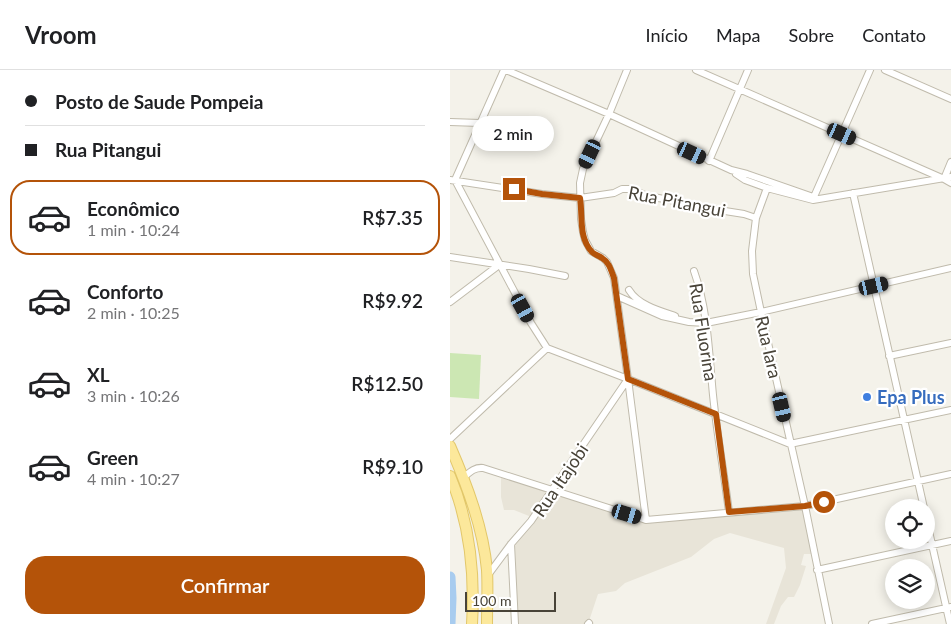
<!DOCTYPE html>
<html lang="pt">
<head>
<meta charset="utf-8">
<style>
  :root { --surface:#fff; --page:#f2f2f2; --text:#202124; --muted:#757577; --line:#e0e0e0; --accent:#b45309 }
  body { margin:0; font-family:Lato,sans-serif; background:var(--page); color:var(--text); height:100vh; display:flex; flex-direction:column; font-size:19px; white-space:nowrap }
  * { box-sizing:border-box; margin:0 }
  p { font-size:16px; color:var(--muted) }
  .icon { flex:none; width:28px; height:28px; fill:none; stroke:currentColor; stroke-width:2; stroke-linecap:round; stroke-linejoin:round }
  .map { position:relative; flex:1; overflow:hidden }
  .details { display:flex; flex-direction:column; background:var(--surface); width:450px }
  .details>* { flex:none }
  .hud { display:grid; align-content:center; height:110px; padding:0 25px; background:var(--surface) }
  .buttons { position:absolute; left:435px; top:429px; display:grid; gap:10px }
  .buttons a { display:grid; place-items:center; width:50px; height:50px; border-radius:50%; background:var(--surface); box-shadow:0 2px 12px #0003; font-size:25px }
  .scale { position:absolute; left:15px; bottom:12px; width:91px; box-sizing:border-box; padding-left:5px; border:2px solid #484338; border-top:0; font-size:14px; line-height:18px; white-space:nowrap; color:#484338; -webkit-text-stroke:4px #fff; paint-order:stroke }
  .end { position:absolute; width:22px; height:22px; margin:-11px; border:6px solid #b45309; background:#fff; box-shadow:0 0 0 2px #fff }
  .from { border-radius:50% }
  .bubble { position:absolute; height:35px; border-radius:18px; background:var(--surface); box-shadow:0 2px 12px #0003; font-size:16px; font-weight:600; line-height:35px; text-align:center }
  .car { position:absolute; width:15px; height:30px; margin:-15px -8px; border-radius:6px; box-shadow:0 0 4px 1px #0007; background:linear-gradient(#222 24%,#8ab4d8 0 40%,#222 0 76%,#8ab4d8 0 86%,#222 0) }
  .hud b { display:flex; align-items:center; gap:18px; height:48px; font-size:19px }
  .hud b+b { border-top:1px solid var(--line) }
  .hud i { width:12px; height:12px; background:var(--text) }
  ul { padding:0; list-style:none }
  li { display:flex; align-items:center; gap:15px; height:75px; margin:0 10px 8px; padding:0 15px; border:2px solid transparent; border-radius:20px }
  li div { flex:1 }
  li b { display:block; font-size:19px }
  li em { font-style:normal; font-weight:600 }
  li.current { border-color:var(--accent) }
  li>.icon { width:45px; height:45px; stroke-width:1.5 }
  .button { display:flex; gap:10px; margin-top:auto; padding:10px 25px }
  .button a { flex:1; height:58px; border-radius:20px; background:var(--accent); color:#fff; font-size:20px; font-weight:600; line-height:58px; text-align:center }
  header { display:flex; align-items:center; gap:30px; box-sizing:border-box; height:70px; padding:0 25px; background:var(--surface); border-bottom:1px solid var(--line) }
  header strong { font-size:24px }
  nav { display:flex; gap:28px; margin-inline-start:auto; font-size:18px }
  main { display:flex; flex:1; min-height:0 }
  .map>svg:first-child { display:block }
  .residential { fill:#e8e4d8 }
  .green { fill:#cce7b3 }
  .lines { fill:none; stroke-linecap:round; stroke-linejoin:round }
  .river { stroke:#a8ccef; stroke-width:11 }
  .minor-casing { stroke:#c0bbac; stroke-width:8 }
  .primary-casing { stroke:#e2c76a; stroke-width:12 }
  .minor { stroke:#fff; stroke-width:6 }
  .primary { stroke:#fce89b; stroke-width:10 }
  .route { stroke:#b45309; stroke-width:6 }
  .shop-dot { fill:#3f7fe0; stroke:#fff; stroke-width:2 }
  .labels { text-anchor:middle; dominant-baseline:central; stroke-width:4.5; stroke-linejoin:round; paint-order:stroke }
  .street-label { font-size:18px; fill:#484338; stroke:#fff }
  .shop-label { font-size:18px; font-weight:bold; fill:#366cbe; stroke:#fff; text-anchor:start }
</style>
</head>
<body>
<header>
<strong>Vroom</strong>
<nav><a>Início</a><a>Mapa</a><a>Sobre</a><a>Contato</a></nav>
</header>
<main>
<section class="details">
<div class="hud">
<b><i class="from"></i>Posto de Saude Pompeia</b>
<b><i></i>Rua Pitangui</b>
</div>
<ul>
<li class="current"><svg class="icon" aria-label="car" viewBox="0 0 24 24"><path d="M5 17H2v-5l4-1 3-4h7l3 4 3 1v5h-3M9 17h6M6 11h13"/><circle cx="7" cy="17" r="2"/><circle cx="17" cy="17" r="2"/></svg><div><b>Econômico</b><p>1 min · 10:24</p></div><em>R$7.35</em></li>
<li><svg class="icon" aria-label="car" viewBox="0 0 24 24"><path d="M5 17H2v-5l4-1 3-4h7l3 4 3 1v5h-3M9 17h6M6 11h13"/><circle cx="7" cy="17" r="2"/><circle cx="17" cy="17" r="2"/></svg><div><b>Conforto</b><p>2 min · 10:25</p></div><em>R$9.92</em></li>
<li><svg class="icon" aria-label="car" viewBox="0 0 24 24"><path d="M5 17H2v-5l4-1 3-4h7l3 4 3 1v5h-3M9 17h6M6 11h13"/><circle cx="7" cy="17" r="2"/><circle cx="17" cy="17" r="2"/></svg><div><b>XL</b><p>3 min · 10:26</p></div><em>R$12.50</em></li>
<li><svg class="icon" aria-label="car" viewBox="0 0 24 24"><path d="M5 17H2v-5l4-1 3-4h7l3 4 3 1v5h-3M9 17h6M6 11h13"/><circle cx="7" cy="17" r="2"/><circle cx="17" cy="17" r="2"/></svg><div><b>Green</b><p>4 min · 10:27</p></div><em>R$9.10</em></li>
</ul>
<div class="button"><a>Confirmar</a></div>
</section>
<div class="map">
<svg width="501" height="554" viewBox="0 0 501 554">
  <rect width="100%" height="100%" fill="#f4f2ea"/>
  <!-- residential -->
  <path class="residential" d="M51,405L103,421L192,453L353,438L363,484H354L351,495L356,496L350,515L344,527H338L331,536L324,554H316L336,498L334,478L280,463L264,469L241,487L175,513L166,521L148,524L138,554H67L65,472L84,448L64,440H54L51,427Z"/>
  <!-- green -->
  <path class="green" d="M0,283L31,285L29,329L0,327Z"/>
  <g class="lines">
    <!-- river -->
    <path class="river" d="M0,507L1,528L0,554"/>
    <defs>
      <path id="minor" d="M56,0L159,44L281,100L297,104L369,129
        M177,0L159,44L133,99L130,113L131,149L133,162L135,170L141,181L153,188L157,192L164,208L178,309L196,450
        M246,0L494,109L501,113
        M435,0L501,29
        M0,52L30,53
        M259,91L298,0
        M286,104L295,110L317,118L363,130L501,107
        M494,109L501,92
        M0,110L92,124L130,128L164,123L172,119H181L197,126L220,130L237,135L294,144L306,148
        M5,110L81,253L97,278L178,309L340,374L501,340
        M5,110L54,0
        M317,118L306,148L302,181L303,204L311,242L355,436L379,554
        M403,123L474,438
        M363,129L420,0
        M0,187L79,199L115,206
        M244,201C258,240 259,284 263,325C267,364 274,403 279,442
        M179,220C188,235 210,241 225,246
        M167,226L212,246L239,252L256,253L311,242L501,198
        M0,232L49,195
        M439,286L501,273
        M0,369L97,278
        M14,407C20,402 25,397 33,398L196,450L355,436L501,404
        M476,448L500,554
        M61,474L65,554
        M367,500L501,471
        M38,505L61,474L81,451L178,309
        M138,554L139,553
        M422,554L501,537"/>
      <path id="primary" d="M0,376C17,415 33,457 37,500C38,518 37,536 37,554
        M0,406C20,453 25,504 22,554"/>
    </defs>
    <!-- minor casing -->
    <use href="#minor" class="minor-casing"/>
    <!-- primary casing -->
    <use href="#primary" class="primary-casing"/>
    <!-- minor -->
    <use href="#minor" class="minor"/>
    <!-- primary -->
    <use href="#primary" class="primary"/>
  </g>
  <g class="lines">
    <!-- route -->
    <path class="route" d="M64,119L92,124L130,128C133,146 128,167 142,182C145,185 148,185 152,188C159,192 161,200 164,208L178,309L266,344L279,442L355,436L374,432"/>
  </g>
  <!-- markers -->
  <circle class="shop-dot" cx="417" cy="327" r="5"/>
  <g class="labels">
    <!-- street labels -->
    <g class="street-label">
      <text transform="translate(227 131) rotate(11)">Rua Pitangui</text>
      <text transform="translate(254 262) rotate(81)">Rua Fluorina</text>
      <text transform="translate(319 277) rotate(77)">Rua Iara</text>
      <text transform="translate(110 410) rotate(-56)">Rua Itajobi</text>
    </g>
    <!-- shop labels -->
    <g class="shop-label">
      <text x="427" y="327">Epa Plus</text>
    </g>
  </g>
</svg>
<div class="buttons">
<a><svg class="icon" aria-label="locate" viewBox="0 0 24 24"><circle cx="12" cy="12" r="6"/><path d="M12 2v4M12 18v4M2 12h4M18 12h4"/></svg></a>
<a><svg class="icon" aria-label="layers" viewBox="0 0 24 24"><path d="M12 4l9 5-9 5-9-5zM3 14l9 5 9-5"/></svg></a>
</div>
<div class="scale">100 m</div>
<i class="end from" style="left:374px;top:432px"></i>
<i class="end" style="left:64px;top:119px"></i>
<div class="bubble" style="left:22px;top:46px;width:82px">2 min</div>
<i class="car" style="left:392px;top:64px;rotate:114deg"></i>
<i class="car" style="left:242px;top:83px;rotate:115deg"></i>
<i class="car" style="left:140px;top:84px;rotate:205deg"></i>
<i class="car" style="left:424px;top:216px;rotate:77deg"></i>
<i class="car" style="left:73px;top:238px;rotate:151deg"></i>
<i class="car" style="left:332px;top:337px;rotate:167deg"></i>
<i class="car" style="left:177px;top:444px;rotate:107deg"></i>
</div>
</main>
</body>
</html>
